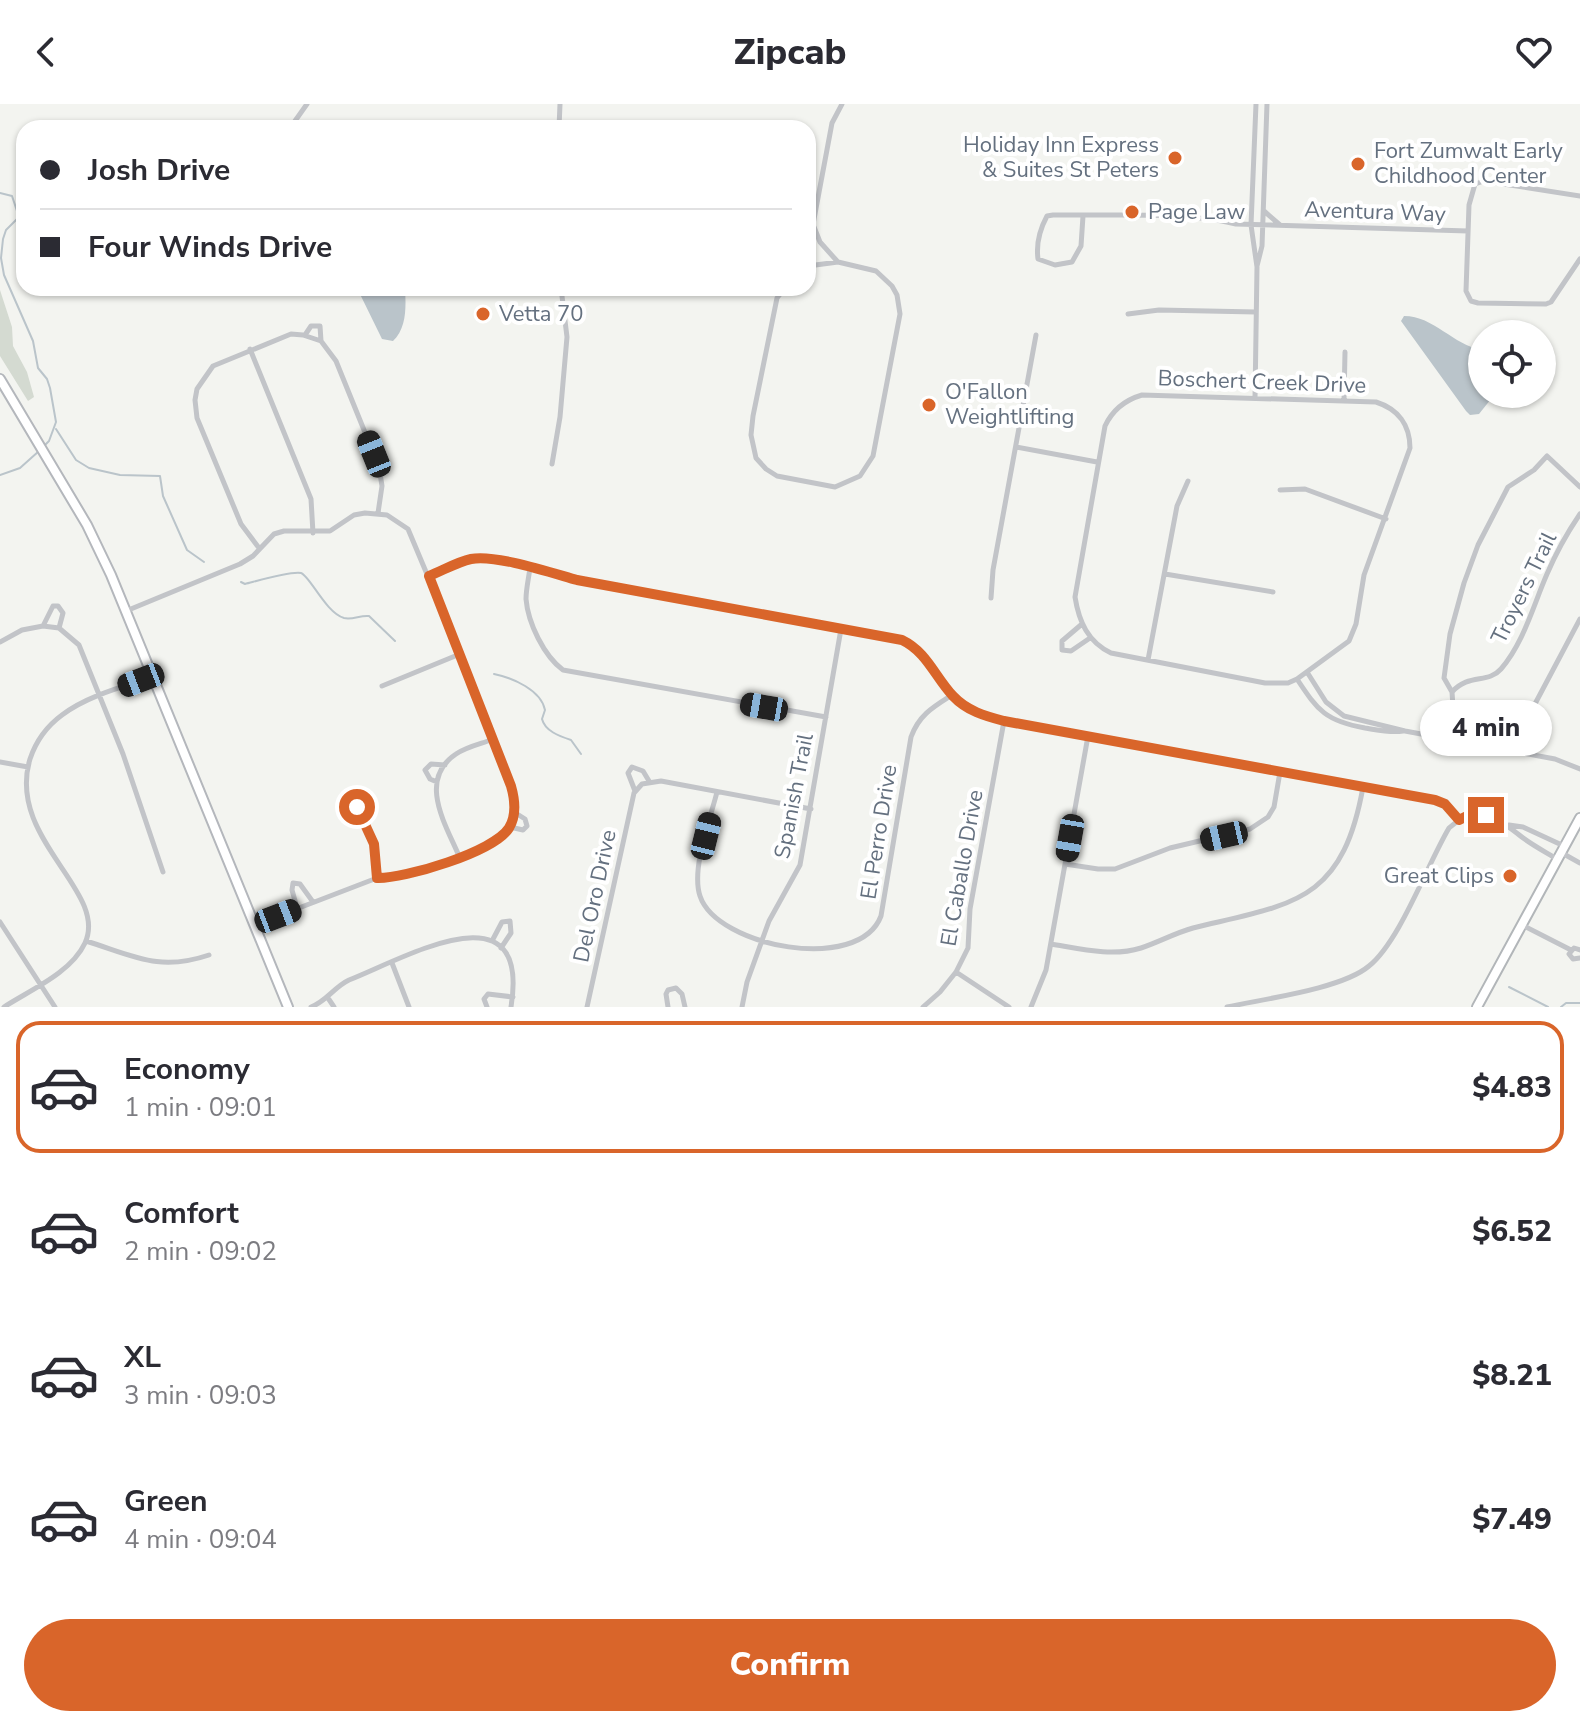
<!DOCTYPE html>
<html lang="en">
<head>
<meta charset="utf-8">
<style>
  :root { --surface:#fff; --page:#f2f2f3; --text:#2b2b33; --muted:#7c7c81; --line:#e1e1e2; --accent:#d9652a }
  body { margin:0; font-family:"Nunito Sans",sans-serif; background:var(--page); color:var(--text); height:100vh; display:flex; flex-direction:column; font-size:30px; white-space:nowrap }
  * { box-sizing:border-box; margin:0 }
  p { font-size:26px; color:var(--muted) }
  .icon { flex:none; width:44px; height:44px; fill:none; stroke:currentColor; stroke-width:2; stroke-linecap:round; stroke-linejoin:round }
  .map { position:relative; height:903px; overflow:hidden }
  .drawer { display:flex; flex-direction:column; background:var(--surface); flex:1 }
  .drawer>* { flex:none }
  .hud { position:absolute; left:16px; top:16px; width:800px; height:176px; border-radius:24px; box-shadow:0 2px 6px #0004; display:grid; align-content:center; height:176px; padding:0 24px; background:var(--surface) }
  .buttons { position:absolute; left:1468px; top:216px; display:grid; gap:16px }
  .buttons a { display:grid; place-items:center; width:88px; height:88px; border-radius:50%; background:var(--surface); box-shadow:0 2px 6px #0004; font-size:40px }
  .end { position:absolute; width:36px; height:36px; margin:-18px; border:10px solid #d9652a; background:#fff; box-shadow:0 0 0 4px #fff }
  .from { border-radius:50% }
  .bubble { position:absolute; height:56px; border-radius:28px; background:var(--surface); box-shadow:0 2px 6px #0004; font-size:26px; font-weight:800; line-height:56px; text-align:center }
  .car { position:absolute; width:24px; height:48px; margin:-24px -12px; border-radius:10px; box-shadow:0 0 6px 2px #0007; background:linear-gradient(#222 24%,#8ab4d8 0 40%,#222 0 76%,#8ab4d8 0 86%,#222 0) }
  .hud b { display:flex; align-items:center; gap:28px; height:76px; font-size:30px }
  .hud b+b { border-top:2px solid var(--line) }
  .hud i { width:20px; height:20px; background:var(--text) }
  ul { padding:14px 0 0; list-style:none }
  li { display:flex; align-items:center; gap:24px; height:132px; margin:0 16px 12px; padding:0 8px; border:4px solid transparent; border-radius:24px }
  li div { flex:1 }
  li b { display:block; font-size:30px }
  li em { font-style:normal; font-weight:800 }
  li.active { border-color:var(--accent) }
  li>.icon { width:72px; height:72px; stroke-width:1.5 }
  .primary-button { display:flex; gap:16px; margin-top:auto; padding:16px 24px }
  .primary-button a { flex:1; height:92px; border-radius:48px; background:var(--accent); color:#fff; font-size:32px; font-weight:800; line-height:92px; text-align:center }
  header { display:flex; justify-content:space-between; align-items:center; height:104px; padding:0 24px; background:var(--surface); font-size:36px; font-weight:800 }
  .map>svg:first-child { display:block }
  .green { fill:#d4dad1 }
  .water { fill:#bac4ca }
  .lines { fill:none; stroke-linecap:round; stroke-linejoin:round }
  .stream { stroke:#bac4ca; stroke-width:2 }
  .secondary-casing { stroke:#b4b7bc; stroke-width:12 }
  .primary-casing { stroke:#b2b6b9; stroke-width:12 }
  .street { stroke:#c2c4c8; stroke-width:5 }
  .secondary { stroke:#fff; stroke-width:8 }
  .primary { stroke:#fff; stroke-width:8 }
  .route { stroke:#d9652a; stroke-width:10 }
  .poi-dot { fill:#d9652a; stroke:#fff; stroke-width:3 }
  .labels { text-anchor:middle; dominant-baseline:central; stroke-width:8; stroke-linejoin:round; paint-order:stroke }
  .poi-label { font-size:22px; fill:#64707f; stroke:#fff; text-anchor:start }
  .street-label { font-size:22px; fill:#64707f; stroke:#fff }
</style>
</head>
<body>
<header><svg class="icon" aria-label="back" viewBox="0 0 24 24"><path d="M15 5l-7 7 7 7"/></svg>Zipcab<svg class="icon" aria-label="heart" viewBox="0 0 24 24"><path d="M12 20l-8-8c-3-5 5-10 8-4 3-6 11-1 8 4z"/></svg></header>
<div class="map">
<svg width="1580" height="903" viewBox="0 0 1580 903">
  <rect width="100%" height="100%" fill="#f3f4f0"/>
  <!-- green -->
  <path class="green" d="M0,186L12,223L13,242L27,268L34,293L28,297L0,252Z"/>
  <!-- water -->
  <path class="water" d="M357,184H405C406,202 407,224 393,237L382,235Z
    M1404,212C1434,212 1453,241 1482,246V290H1495L1479,310L1470,311L1466,307L1401,217Z"/>
  <g class="lines">
    <!-- stream -->
    <path class="stream" d="M0,89L12,92L19,113L6,126L3,135L1,154L4,171L33,237L38,264L47,275L50,284L56,318L49,337L43,343
      M56,325L76,356L89,364L120,371L160,372L163,392L187,446L204,458
      M0,371L20,364L39,347
      M241,478L245,480C257,477 290,467 301,469C310,472 326,509 344,514C353,516 360,511 369,512L395,537
      M494,570C513,574 541,586 545,606L542,615C545,627 559,632 571,636L581,650
      M1509,883L1548,903
      M1561,903L1566,899H1580"/>
    <defs>
      <path id="secondary" d="M0,275L87,421L111,471L288,903"/>
      <path id="primary" d="M1477,903L1580,714"/>
    </defs>
    <!-- secondary casing -->
    <use href="#secondary" class="secondary-casing"/>
    <!-- primary casing -->
    <use href="#primary" class="primary-casing"/>
    <!-- street -->
    <path class="street" d="M290,24L307,0
      M559,24L560,0
      M1580,92L1484,77L1475,80L1469,101L1466,187L1471,197L1478,199L1546,200L1551,198L1580,155
      M1264,107L1280,121
      M1083,112L1081,142L1072,158L1055,161L1038,155C1036,140 1040,125 1047,112L1053,111C1108,112 1183,107 1236,120L1468,127
      M814,123L820,138L837,157
      M808,147L832,19L842,0
      M1257,162L1262,142L1267,0
      M166,184H173
      M785,184L777,194L753,312L751,331L756,354L766,365L777,372L835,383L860,372L873,352L900,210L897,191L892,182L876,167L838,158L808,162
      M1128,210L1159,206L1256,208
      M305,231L311,222H320L321,237
      M250,245L311,395L313,429
      M1142,291L1376,298C1398,305 1410,321 1410,344L1364,471L1356,520L1349,537L1297,575L1288,579H1265L1111,549C1088,538 1079,518 1075,493L1105,322C1113,305 1125,296 1142,291Z
      M1255,294L1257,163L1251,121L1256,0
      M1344,296L1345,248
      M1016,343L1097,358
      M552,360L560,313L567,233L561,184
      M1280,386L1305,385L1386,415
      M259,444L241,420L197,314L195,296L197,285L213,262L291,230L303,231L321,237L336,257L379,363L382,382L378,409
      M530,463C529,473 526,485 526,495C528,519 544,552 563,566L826,613
      M1165,470L1273,488
      M429,472C442,467 457,458 471,455C495,450 552,469 577,476L902,536C928,548 935,573 953,592C967,607 985,612 1004,617L1435,696L1445,700L1459,716
      M991,494L993,466L1036,231
      M126,507L240,460L253,452L274,430L284,427H330L354,411L365,409L387,411L408,425L476,587L491,636L511,682C515,696 517,711 509,724C494,748 404,775 377,774L278,812L272,810L254,817
      M1082,520L1062,537V546L1071,547L1090,534
      M43,522L53,502H58L63,509L59,524
      M0,538L22,526L43,522L59,524L79,541L123,650L163,768
      M1148,556L1177,402L1188,377
      M1307,568L1326,598L1344,612L1405,627L1555,655L1580,665
      M1297,575C1318,607 1326,617 1365,624C1378,626 1390,629 1403,627
      M382,582L460,550
      M1452,588C1469,569 1488,580 1501,565C1524,538 1533,502 1547,470C1556,449 1567,429 1580,410
      M1460,638L1462,621L1453,603L1452,588L1444,574L1450,530L1464,479L1478,441L1508,383L1534,366L1547,352L1580,383
      M1510,647L1580,515
      M0,658L28,663
      M437,678L430,675L425,666L431,660L445,661
      M635,687L628,669L632,663L643,667L649,677
      M717,688C710,716 691,765 700,792C717,843 859,870 881,812L911,633C919,611 933,603 952,591
      M357,703L374,740L377,774
      M1509,721L1523,723L1564,742
      M510,723L523,726L527,722L525,715L514,708
      M1562,749L1580,759
      M459,752C446,721 417,676 456,650C466,643 480,640 491,636
      M1065,760L1098,765H1115L1170,744L1250,725L1268,713L1274,703L1280,668
      M297,804L292,786L293,779L300,780L313,798
      M0,818L55,903
      M1522,821L1571,846
      M257,824L275,816L278,812
      M86,837C134,852 159,868 209,851
      M492,837L502,818L510,817L511,829L501,844
      M1051,840C1081,845 1112,853 1141,844C1159,838 1175,829 1193,824C1292,800 1342,800 1363,683
      M1580,846L1574,844L1569,850L1573,855L1580,854
      M392,859L409,903
      M956,868L1009,903
      M328,894L334,903
      M4,903C30,886 71,869 85,839C109,787 6,735 30,655C36,637 47,622 62,611C87,592 122,583 152,573
      M311,903C327,897 334,883 349,876C405,854 531,780 511,903
      M487,903L484,895L488,890L513,893
      M587,903L634,689L642,680L661,677L811,705
      M668,903L666,890L668,886L676,884L682,890L685,903
      M742,903L747,878L769,817L800,761L841,525
      M923,903L940,888L956,868L968,844L970,805L1004,617
      M1031,903L1046,866L1088,632
      M1227,903C1263,895 1342,885 1369,862C1400,837 1427,761 1449,724C1476,699 1494,712 1518,730C1530,740 1544,747 1557,755"/>
    <!-- secondary -->
    <use href="#secondary" class="secondary"/>
    <!-- primary -->
    <use href="#primary" class="primary"/>
  </g>
  <g class="lines">
    <!-- route -->
    <path class="route" d="M357,703L374,740L377,774C404,775 494,748 509,724C517,711 515,696 511,682L429,472C442,467 457,458 471,455C495,450 552,469 577,476L902,536C927,548 935,573 953,592C967,607 985,612 1004,617L1435,696L1445,700L1459,716L1469,711H1486"/>
  </g>
  <!-- markers -->
  <g class="poi-dot">
    <circle cx="1175" cy="54" r="8"/>
    <circle cx="1358" cy="60" r="8"/>
    <circle cx="1132" cy="108" r="8"/>
    <circle cx="483" cy="210" r="8"/>
    <circle cx="929" cy="301" r="8"/>
    <circle cx="1510" cy="772" r="8"/>
  </g>
  <g class="labels">
    <!-- poi labels -->
    <g class="poi-label">
      <text x="1159" y="41" text-anchor="end">Holiday Inn Express<tspan x="1159" dy="25">&amp; Suites St Peters</tspan></text>
      <text x="1374" y="47">Fort Zumwalt Early<tspan x="1374" dy="25">Childhood Center</tspan></text>
      <text x="1148" y="108">Page Law</text>
      <text x="499" y="210">Vetta 70</text>
      <text x="945" y="288">O'Fallon<tspan x="945" dy="25">Weightlifting</tspan></text>
      <text x="1494" y="772" text-anchor="end">Great Clips</text>
    </g>
    <!-- street labels -->
    <g class="street-label">
      <text transform="translate(1375 108) rotate(2)">Aventura Way</text>
      <text transform="translate(1262 278) rotate(2)">Boschert Creek Drive</text>
      <text transform="translate(1524 484) rotate(-64)">Troyers Trail</text>
      <text transform="translate(794 692) rotate(-79)">Spanish Trail</text>
      <text transform="translate(879 728) rotate(-81)">El Perro Drive</text>
      <text transform="translate(962 764) rotate(-80)">El Caballo Drive</text>
      <text transform="translate(595 792) rotate(-78)">Del Oro Drive</text>
    </g>
  </g>
</svg>
<div class="buttons">
<a><svg class="icon" aria-label="locate" viewBox="0 0 24 24"><circle cx="12" cy="12" r="6"/><path d="M12 2v4M12 18v4M2 12h4M18 12h4"/></svg></a>
</div>
<i class="end from" style="left:357px;top:703px"></i>
<i class="end" style="left:1486px;top:711px"></i>
<div class="bubble" style="left:1420px;top:596px;width:132px">4 min</div>
<i class="car" style="left:374px;top:350px;rotate:338deg"></i>
<i class="car" style="left:141px;top:576px;rotate:249deg"></i>
<i class="car" style="left:764px;top:603px;rotate:280deg"></i>
<i class="car" style="left:706px;top:732px;rotate:14deg"></i>
<i class="car" style="left:1224px;top:732px;rotate:257deg"></i>
<i class="car" style="left:1070px;top:734px;rotate:190deg"></i>
<i class="car" style="left:278px;top:812px;rotate:69deg"></i>
<div class="hud">
<b><i class="from"></i>Josh Drive</b>
<b><i></i>Four Winds Drive</b>
</div>
</div>
<section class="drawer">
<ul>
<li class="active"><svg class="icon" aria-label="car" viewBox="0 0 24 24"><path d="M5 17H2v-5l4-1 3-4h7l3 4 3 1v5h-3M9 17h6M6 11h13"/><circle cx="7" cy="17" r="2"/><circle cx="17" cy="17" r="2"/></svg><div><b>Economy</b><p>1 min · 09:01</p></div><em>$4.83</em></li>
<li><svg class="icon" aria-label="car" viewBox="0 0 24 24"><path d="M5 17H2v-5l4-1 3-4h7l3 4 3 1v5h-3M9 17h6M6 11h13"/><circle cx="7" cy="17" r="2"/><circle cx="17" cy="17" r="2"/></svg><div><b>Comfort</b><p>2 min · 09:02</p></div><em>$6.52</em></li>
<li><svg class="icon" aria-label="car" viewBox="0 0 24 24"><path d="M5 17H2v-5l4-1 3-4h7l3 4 3 1v5h-3M9 17h6M6 11h13"/><circle cx="7" cy="17" r="2"/><circle cx="17" cy="17" r="2"/></svg><div><b>XL</b><p>3 min · 09:03</p></div><em>$8.21</em></li>
<li><svg class="icon" aria-label="car" viewBox="0 0 24 24"><path d="M5 17H2v-5l4-1 3-4h7l3 4 3 1v5h-3M9 17h6M6 11h13"/><circle cx="7" cy="17" r="2"/><circle cx="17" cy="17" r="2"/></svg><div><b>Green</b><p>4 min · 09:04</p></div><em>$7.49</em></li>
</ul>
<div class="primary-button"><a>Confirm</a></div>
</section>
</body>
</html>
